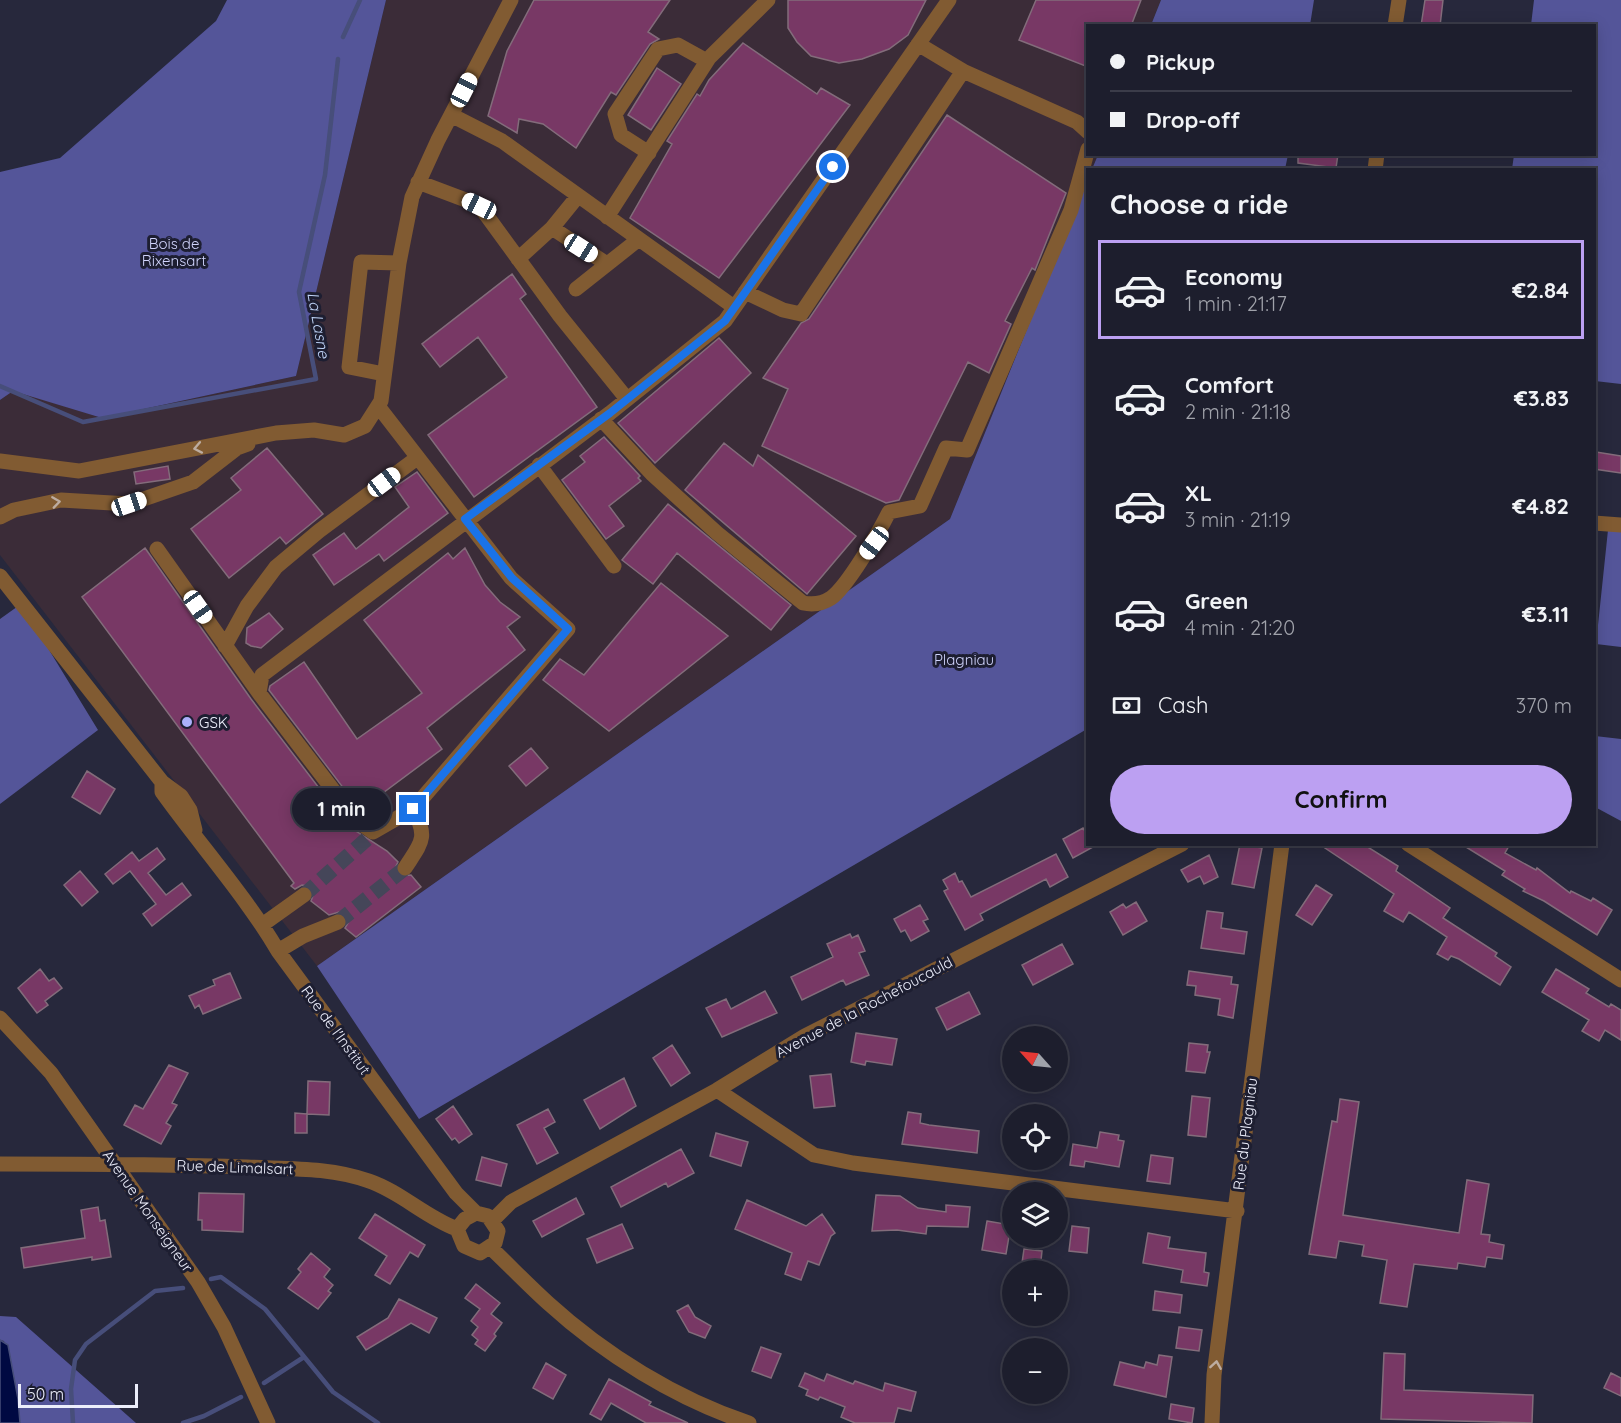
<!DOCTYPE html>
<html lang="en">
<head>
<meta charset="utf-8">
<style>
  :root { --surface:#1d1e2d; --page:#252735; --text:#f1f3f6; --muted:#a0a2aa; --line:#3b3c49; --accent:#bca0f2 }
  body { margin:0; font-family:Quicksand,sans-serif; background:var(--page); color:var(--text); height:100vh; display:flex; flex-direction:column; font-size:22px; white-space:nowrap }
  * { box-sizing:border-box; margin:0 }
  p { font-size:20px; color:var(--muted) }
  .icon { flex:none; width:33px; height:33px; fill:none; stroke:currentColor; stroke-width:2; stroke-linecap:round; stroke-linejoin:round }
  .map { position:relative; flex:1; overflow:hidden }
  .panel { position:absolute; left:1086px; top:168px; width:510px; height:678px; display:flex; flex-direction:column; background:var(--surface); border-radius:0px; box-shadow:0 3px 15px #0003,0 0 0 2px var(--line) }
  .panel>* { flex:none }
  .guide { position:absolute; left:1086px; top:24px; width:510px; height:132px; border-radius:0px; box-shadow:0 3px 15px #0003,0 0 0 2px var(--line); display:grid; align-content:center; height:132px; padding:0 24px; background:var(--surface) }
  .needle { width:39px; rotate:297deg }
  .controls { position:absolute; left:1002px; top:1026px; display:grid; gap:12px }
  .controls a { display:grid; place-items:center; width:66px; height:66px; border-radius:50%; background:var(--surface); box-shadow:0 3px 15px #0003,0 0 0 2px var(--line); font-size:30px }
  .scale { position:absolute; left:18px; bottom:15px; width:120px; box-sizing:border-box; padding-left:6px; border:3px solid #eceefb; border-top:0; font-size:16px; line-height:21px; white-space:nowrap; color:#eceefb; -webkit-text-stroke:4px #1d1e31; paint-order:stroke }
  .end { position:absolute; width:27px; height:27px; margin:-14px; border:8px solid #1a73e8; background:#fff; box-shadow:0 0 0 3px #fff }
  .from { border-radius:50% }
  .bubble { position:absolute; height:42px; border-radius:21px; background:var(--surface); box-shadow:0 3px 15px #0003,0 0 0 2px var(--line); font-size:20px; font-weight:700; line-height:42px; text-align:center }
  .car { position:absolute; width:18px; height:36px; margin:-18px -9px; border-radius:8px; box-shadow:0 0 4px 2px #0007; background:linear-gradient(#fff 24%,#345 0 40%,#fff 0 76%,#345 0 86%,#fff 0) }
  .guide b { display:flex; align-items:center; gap:21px; height:57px; font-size:22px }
  .guide b+b { border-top:2px solid var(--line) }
  .guide i { width:15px; height:15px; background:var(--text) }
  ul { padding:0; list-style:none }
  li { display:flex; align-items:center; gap:18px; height:99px; margin:0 12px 9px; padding:0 12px; border:3px solid transparent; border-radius:0px }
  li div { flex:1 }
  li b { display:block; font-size:22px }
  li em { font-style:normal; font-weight:700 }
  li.current { border-color:var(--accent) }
  li>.icon { width:54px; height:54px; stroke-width:1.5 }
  h2 { padding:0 24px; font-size:27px; line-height:72px }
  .pay { display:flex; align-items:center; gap:15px; height:66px; padding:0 24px; font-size:22px }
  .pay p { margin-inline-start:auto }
  .primary-button { display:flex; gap:12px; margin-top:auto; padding:12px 24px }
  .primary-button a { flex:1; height:69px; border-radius:36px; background:var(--accent); color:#111; font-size:24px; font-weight:700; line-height:69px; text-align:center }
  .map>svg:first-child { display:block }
  .commercial { fill:#3b2c38 }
  .forest { fill:#545599 }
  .water { fill:#000942; stroke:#474e7a; stroke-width:1.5 }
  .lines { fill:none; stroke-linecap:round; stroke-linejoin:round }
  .stream { stroke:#474e7a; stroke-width:4.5 }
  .building { fill:#783865; stroke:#836c7b; stroke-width:1.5 }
  .minor-tunnel { stroke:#454659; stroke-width:15; stroke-dasharray:15 8; stroke-linecap:butt }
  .minor { stroke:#815b32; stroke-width:15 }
  .oneway { stroke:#bcaca1 }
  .route { stroke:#1a73e8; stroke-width:8 }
  .poi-dot { fill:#abaffb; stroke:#1d1e31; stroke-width:2 }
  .labels { text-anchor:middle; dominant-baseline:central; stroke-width:6; stroke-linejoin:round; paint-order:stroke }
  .park-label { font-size:15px; fill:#d0d4fc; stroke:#1d1e31 }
  .poi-label { font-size:15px; fill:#eceefb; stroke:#1d1e31; text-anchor:start }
  .street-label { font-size:15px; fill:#eceefb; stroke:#1d1e31 }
  .water-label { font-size:16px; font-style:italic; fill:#bed2f6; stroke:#1d1e31 }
</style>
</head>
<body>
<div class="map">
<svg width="1621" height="1423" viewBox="0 0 1621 1423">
  <rect width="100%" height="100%" fill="#27283c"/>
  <!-- commercial -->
  <path class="commercial" d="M386,0H1161L1151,25L1088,26V154L1098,155L1092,169L1088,170L1087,181L950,519L317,966L0,555V400L13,390L102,418L296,376Z"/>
  <!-- forest -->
  <path class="forest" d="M227,0H386L296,376L102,418L13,391L0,400V172L60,158L216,21Z
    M1161,0H1314L1310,25H1151Z
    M1534,0H1621V384L1595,381L1594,170L1512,169L1514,155L1594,154V26L1531,25Z
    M1098,155L1099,154L1288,155L1285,169H1092Z
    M1087,181V729L419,1119L317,966L950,519Z
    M1608,530H1621V647L1596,644Z
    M21,604L98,730L0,804V619Z
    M1595,736L1621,739V821L1595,807Z
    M0,1316L16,1317L136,1423H20L18,1399L4,1341L0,1340Z"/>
  <!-- water -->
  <path class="water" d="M0,1340L8,1345L18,1399L20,1423H0Z"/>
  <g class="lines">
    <!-- stream -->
    <path class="stream" d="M343,37L360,0
      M0,386L83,422L316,379L299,292L325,175L338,59
      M211,1279L221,1277L265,1309L333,1392L378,1423
      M264,1383L304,1357
      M73,1423L71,1389L75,1360L86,1344L155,1291L183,1288
      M183,1423L204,1416L241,1397"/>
  </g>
  <!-- building -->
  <path class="building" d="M534,0H670L648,32L659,39L650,44L616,95L611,92L576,148L543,124L519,119L517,133L488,116L507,51Z
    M788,0H926L908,35L889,49L862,59L839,63L811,56L797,42L788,28Z
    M1036,0H1141L1131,26H1088V67L1019,40Z
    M1425,0H1443L1440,26H1421Z
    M743,43L817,94L821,88L850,105L719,278L630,218L672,144L667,141L697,94L700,96L709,80Z
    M657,68L681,84L651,130L628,115Z
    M947,115L1066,193L1035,270L1032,268L1005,321L1011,324L989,373L968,362L899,500L886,503L762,446L788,389L763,378L801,323L809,319Z
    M1298,154H1338L1336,168L1298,163Z
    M512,274L526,294L520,299L597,407L474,497L428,435L507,377L478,337L440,367L422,344Z
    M719,338L751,373L655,463L618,423Z
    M604,437L640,476L638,478L641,481L609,506L624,526L606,539L562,480L585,462L580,456Z
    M724,443L753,466L758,455L856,536L807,594L685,490Z
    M267,448L323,514L286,544L280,537L229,578L191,529L241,490L231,478Z
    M1596,452L1621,456V473L1594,469Z
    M168,466L170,479L136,484L134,472Z
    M417,472L448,513L384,561L379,554L334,585L313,555L344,533L356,549L409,507L395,487Z
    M668,504L791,605L771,630L677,553L653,584L622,560Z
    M145,548L251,699L348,826L387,851L398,862L395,868L399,876L411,875L421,887L356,937L345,928L348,923L344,915L339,912L329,915L311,901L314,893L309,886L302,885L295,889L291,886L294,883L82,597Z
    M465,548L485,585L500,602L520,617L507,627L525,650L427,728L442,749L360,810L269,690L270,686L304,662L357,739L422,693L364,620L448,553L453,559Z
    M661,583L728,636L609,731L543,680L560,659L584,675Z
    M269,613L283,629L261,648L251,646L246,643L247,628Z
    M531,748L548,768L526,786L509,766Z
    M87,771L115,789L100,814L72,797Z
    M1083,828L1088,836V844L1093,847L1073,858L1063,839Z
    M1240,844L1262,848L1254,888L1232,884Z
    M1319,844H1363L1398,866L1396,871L1450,908L1443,918L1497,953L1495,956L1511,967L1500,985L1459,959L1451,956L1448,960L1437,954L1447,937L1409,912L1403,922L1384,911L1394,894Z
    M1461,844H1510L1505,853L1536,870L1537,868L1570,893L1571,891L1591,901L1593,898L1612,910L1597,935L1544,901L1523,891L1525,889L1502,875L1505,871Z
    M157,848L165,859L148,873L166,895L182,883L191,895L152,926L143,914L156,904L130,871L113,884L105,874L132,852L139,861Z
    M1056,854L1068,877L1050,887L1046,879L980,914L983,920L965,930L944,891L948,889L943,880L955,873L959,882L962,881L971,897Z
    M1209,855L1218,877L1204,884L1200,876L1188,882L1181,870Z
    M80,871L98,892L82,906L64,885Z
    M1316,885L1332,895L1312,925L1296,915Z
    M1136,902L1147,921L1123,935L1110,912L1123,904L1126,908Z
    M920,905L928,919L923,921L929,931L911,941L905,930L901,932L894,919Z
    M1207,911L1223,913L1221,928L1247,932L1244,954L1201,948Z
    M850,934L852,938L858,935L865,951L859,953L869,975L846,985L843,980L802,1000L791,977L833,957L827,944Z
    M1062,944L1073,964L1033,985L1022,965Z
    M40,969L49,981L54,978L62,988L45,1001L48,1005L37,1013L18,988Z
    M1556,969L1589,989L1586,993L1609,1007L1611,1004L1621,1010V1040L1605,1030L1599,1041L1582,1031L1589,1020L1542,992Z
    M1189,971L1232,977L1231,984L1238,985L1233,1018L1218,1015L1220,999L1195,995L1196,986L1187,985Z
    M230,973L241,998L203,1014L199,1005L195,1008L189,996L215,985L213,980Z
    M765,991L777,1013L722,1037L706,1008L726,999L731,1009Z
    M969,992L980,1014L947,1030L936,1008Z
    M856,1033L897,1039L892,1065L866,1061L865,1065L851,1062Z
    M1189,1043L1208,1045L1207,1052H1210L1205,1073L1186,1071Z
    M672,1045L690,1073L671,1086L653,1058Z
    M169,1065L188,1073L172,1103L177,1105L166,1123L171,1126L161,1144L124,1125L135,1105L143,1109Z
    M831,1074L835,1106L814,1108L810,1076Z
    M624,1078L636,1106L600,1129L584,1100Z
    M308,1081L330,1082L329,1115L307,1114V1133H295V1113L307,1114Z
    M1192,1096L1210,1098L1206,1137L1188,1135Z
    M1340,1099L1359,1102L1343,1215L1459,1233L1467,1180L1489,1184L1481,1234L1490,1235L1489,1242L1504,1245L1502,1259L1487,1257L1485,1267L1458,1263L1457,1269L1414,1264L1407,1307L1380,1303L1387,1260L1362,1256L1364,1245L1339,1241L1336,1258L1309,1254L1332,1121L1337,1122Z
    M453,1106L472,1134L459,1143L455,1138L452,1140L436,1119Z
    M548,1109L555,1122L544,1128L558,1153L537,1164L517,1125Z
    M908,1112L921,1114L920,1123L929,1125L979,1131L977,1153L902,1144Z
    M1100,1132L1119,1135L1118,1140L1124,1141L1119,1167L1085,1161L1084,1167L1070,1165L1073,1144L1097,1148Z
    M716,1133L748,1142L741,1166L710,1156Z
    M681,1149L694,1173L668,1187L666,1183L621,1207L611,1187Z
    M1151,1155L1173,1158L1170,1184L1147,1181Z
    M482,1157L507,1164L501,1186L476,1180Z
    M199,1193L244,1194L243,1232L202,1230V1220H198Z
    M876,1195L900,1196L918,1208L946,1212V1205L970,1207L968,1227L927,1226L926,1234L897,1230L872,1231Z
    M576,1198L584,1214L542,1237L533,1221Z
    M747,1200L806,1226L822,1214L835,1233L831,1236L819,1265L808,1261L801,1280L785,1274L792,1253L735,1229Z
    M98,1207L100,1221L105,1220L111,1257L92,1260V1257L24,1268L21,1248L85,1238L81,1210Z
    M375,1214L425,1245L418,1257L410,1252L390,1284L375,1275L387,1256L359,1238Z
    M987,1221L1011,1225L1006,1254L982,1250Z
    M622,1224L633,1248L597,1263L587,1239Z
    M1072,1226L1089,1228L1087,1253L1069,1251Z
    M1148,1233L1170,1237L1168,1248L1206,1253L1204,1272L1209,1273L1207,1286L1181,1282L1183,1270L1143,1263Z
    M1024,1249L1042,1251L1040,1270H1021Z
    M311,1253L330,1269L324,1277L333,1285L328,1291L331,1293L318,1309L288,1288L301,1272L298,1269Z
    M476,1284L500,1303L491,1314L502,1323L494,1334L496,1336L485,1351L475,1344L478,1340L472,1335L478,1327L471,1321L480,1309L465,1298Z
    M1155,1291L1182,1295L1180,1313L1153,1310Z
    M399,1299L437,1318L429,1333L411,1323L366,1350L357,1337L388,1318Z
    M688,1305L695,1317L711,1326L705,1338L689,1332L677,1311Z
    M1179,1327L1202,1330L1199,1351L1176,1348Z
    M761,1347L781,1354L771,1378L752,1371Z
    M1384,1353L1405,1354L1404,1390L1533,1395L1532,1423L1381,1419Z
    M1159,1355L1172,1357L1166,1397L1114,1385L1120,1362L1144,1368L1146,1362L1157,1365Z
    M546,1363L566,1375L553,1399L533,1388Z
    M805,1373L824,1381L827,1374L853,1384L855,1381L883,1391L885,1383L916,1392L911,1411L898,1408L894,1423H855L841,1417L845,1407L820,1397L818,1400L806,1395L808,1390L799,1386Z
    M1611,1373L1621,1378V1396L1604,1388Z
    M609,1379L651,1402L649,1405L688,1423H646L611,1403L601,1420L590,1414Z
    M1171,1404L1194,1408L1192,1423L1169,1419Z"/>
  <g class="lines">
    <!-- minor-tunnel -->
    <path class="minor-tunnel" d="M304,895L369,837
      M338,922L405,868"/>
    <!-- minor -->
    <path class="minor" d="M1395,26L1399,0
      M963,71L1077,122L1088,132
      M451,115L502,141L734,307
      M649,153L621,135L615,114L658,49L678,45L707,61
      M1375,170L1377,154
      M418,182L479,205L560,316L627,399
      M607,217L709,58L768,0
      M552,228L607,264
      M518,259L552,228L578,196
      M576,289L639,239
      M745,292L783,310L801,314L963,71L918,44
      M384,374L349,367L361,262L399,263
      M378,406L511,578L568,629L413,809L373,832L356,820L259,693L262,675L610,413L725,321L949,0
      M601,419L652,474L717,533L803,603C813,605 822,604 831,598C847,587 879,532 889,512L920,506L946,448L967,450L1071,210L1088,149
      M0,461L79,471L276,433L314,430L344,435L365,426L381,401L399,263L412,197L438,140L511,0
      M539,465L614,566
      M0,517L14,510L61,500L129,504L193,482L237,448L248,444
      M1594,523L1621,525
      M157,549L259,693
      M0,576L162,782V792C200,845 245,895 278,951L456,1193L476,1213
      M225,646L247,606L276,567L319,531L417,458
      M162,782L181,796L190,810L195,830
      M1408,844L1621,980
      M405,868C421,843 429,838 413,809
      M262,925L304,895
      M278,951L303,936L338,922
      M0,1018L51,1073L198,1282L224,1327L268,1423
      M717,1090L814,1155L853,1163L1237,1211
      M0,1164C82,1164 165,1164 247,1167C288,1169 330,1167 369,1181C401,1192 425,1217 457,1229
      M476,1213L488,1216L498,1231L495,1243L480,1253L464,1246L457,1229L465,1219Z
      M493,1220L511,1202L717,1090L805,1036L1182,844
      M491,1248C510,1266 528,1285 548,1303C604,1354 676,1399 749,1423
      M1212,1423L1214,1375L1282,844"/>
  </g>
  <!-- one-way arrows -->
  <defs><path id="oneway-chevron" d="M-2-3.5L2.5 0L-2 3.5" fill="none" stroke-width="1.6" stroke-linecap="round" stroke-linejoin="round" transform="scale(1.5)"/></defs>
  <g class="oneway">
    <use href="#oneway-chevron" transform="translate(198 448) rotate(169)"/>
    <use href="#oneway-chevron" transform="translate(56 502) rotate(-8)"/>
    <use href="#oneway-chevron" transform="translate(1216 1365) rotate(-81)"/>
  </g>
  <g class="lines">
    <!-- route -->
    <path class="route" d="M413,809L568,629L512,578L465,519L610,413L725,321L833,167"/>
  </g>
  <!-- markers -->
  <circle class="poi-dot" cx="187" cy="722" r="6"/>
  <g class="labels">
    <!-- park labels -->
    <g class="park-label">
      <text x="174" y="243">Bois de<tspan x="174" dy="17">Rixensart</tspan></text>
      <text x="964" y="659">Plagniau</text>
    </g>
    <!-- poi labels -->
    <g class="poi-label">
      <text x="199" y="722">GSK</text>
    </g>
    <!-- street labels -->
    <g class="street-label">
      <text transform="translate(864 1007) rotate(-28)">Avenue de la Rochefoucauld</text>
      <text transform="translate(336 1030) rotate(54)">Rue de l'Institut</text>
      <text transform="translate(1245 1134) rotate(-83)">Rue du Plagniau</text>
      <text transform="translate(235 1167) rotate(2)">Rue de Limalsart</text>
      <text transform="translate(148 1211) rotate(55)">Avenue Monseigneur</text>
    </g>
    <!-- water labels -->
    <g class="water-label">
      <text transform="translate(319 325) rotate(80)">La Lasne</text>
    </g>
  </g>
</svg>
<div class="controls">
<a><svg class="needle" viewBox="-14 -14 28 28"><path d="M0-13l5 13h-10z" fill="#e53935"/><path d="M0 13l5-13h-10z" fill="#a0a2aa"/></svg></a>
<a><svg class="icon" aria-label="locate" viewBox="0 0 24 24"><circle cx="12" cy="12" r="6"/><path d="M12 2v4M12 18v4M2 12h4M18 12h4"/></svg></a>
<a><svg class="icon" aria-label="layers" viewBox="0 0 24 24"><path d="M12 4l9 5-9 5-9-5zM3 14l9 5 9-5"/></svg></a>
<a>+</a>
<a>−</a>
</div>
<div class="scale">50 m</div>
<i class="end from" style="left:833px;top:167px"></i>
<i class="end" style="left:413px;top:809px"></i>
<div class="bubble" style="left:292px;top:788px;width:99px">1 min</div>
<i class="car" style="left:464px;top:90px;rotate:27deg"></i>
<i class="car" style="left:479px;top:206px;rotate:295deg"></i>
<i class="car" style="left:581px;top:248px;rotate:122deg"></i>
<i class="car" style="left:384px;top:482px;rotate:53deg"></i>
<i class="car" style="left:129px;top:504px;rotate:71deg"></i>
<i class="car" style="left:874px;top:543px;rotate:217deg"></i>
<i class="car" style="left:198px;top:607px;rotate:145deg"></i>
<div class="guide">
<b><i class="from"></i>Pickup</b>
<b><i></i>Drop-off</b>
</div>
<section class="panel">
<h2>Choose a ride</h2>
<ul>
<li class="current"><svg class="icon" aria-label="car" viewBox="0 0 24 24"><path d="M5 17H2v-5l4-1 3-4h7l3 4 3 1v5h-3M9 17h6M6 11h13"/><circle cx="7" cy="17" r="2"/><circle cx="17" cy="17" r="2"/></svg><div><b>Economy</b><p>1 min · 21:17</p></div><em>€2.84</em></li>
<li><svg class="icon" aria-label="car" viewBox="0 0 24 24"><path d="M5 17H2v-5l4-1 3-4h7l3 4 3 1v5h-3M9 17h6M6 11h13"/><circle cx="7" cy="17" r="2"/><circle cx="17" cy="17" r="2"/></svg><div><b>Comfort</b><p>2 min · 21:18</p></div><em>€3.83</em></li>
<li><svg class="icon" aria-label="car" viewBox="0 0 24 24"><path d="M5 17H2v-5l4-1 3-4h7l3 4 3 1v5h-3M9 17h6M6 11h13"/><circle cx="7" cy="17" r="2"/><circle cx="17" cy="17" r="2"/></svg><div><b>XL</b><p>3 min · 21:19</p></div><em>€4.82</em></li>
<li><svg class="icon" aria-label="car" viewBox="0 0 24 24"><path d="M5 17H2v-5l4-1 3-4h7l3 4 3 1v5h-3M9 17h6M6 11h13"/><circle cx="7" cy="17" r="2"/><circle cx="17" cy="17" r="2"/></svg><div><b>Green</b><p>4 min · 21:20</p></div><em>€3.11</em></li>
</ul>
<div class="pay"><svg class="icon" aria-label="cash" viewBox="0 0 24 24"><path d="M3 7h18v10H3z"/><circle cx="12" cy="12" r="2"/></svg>Cash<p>370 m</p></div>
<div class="primary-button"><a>Confirm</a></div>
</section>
</div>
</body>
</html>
